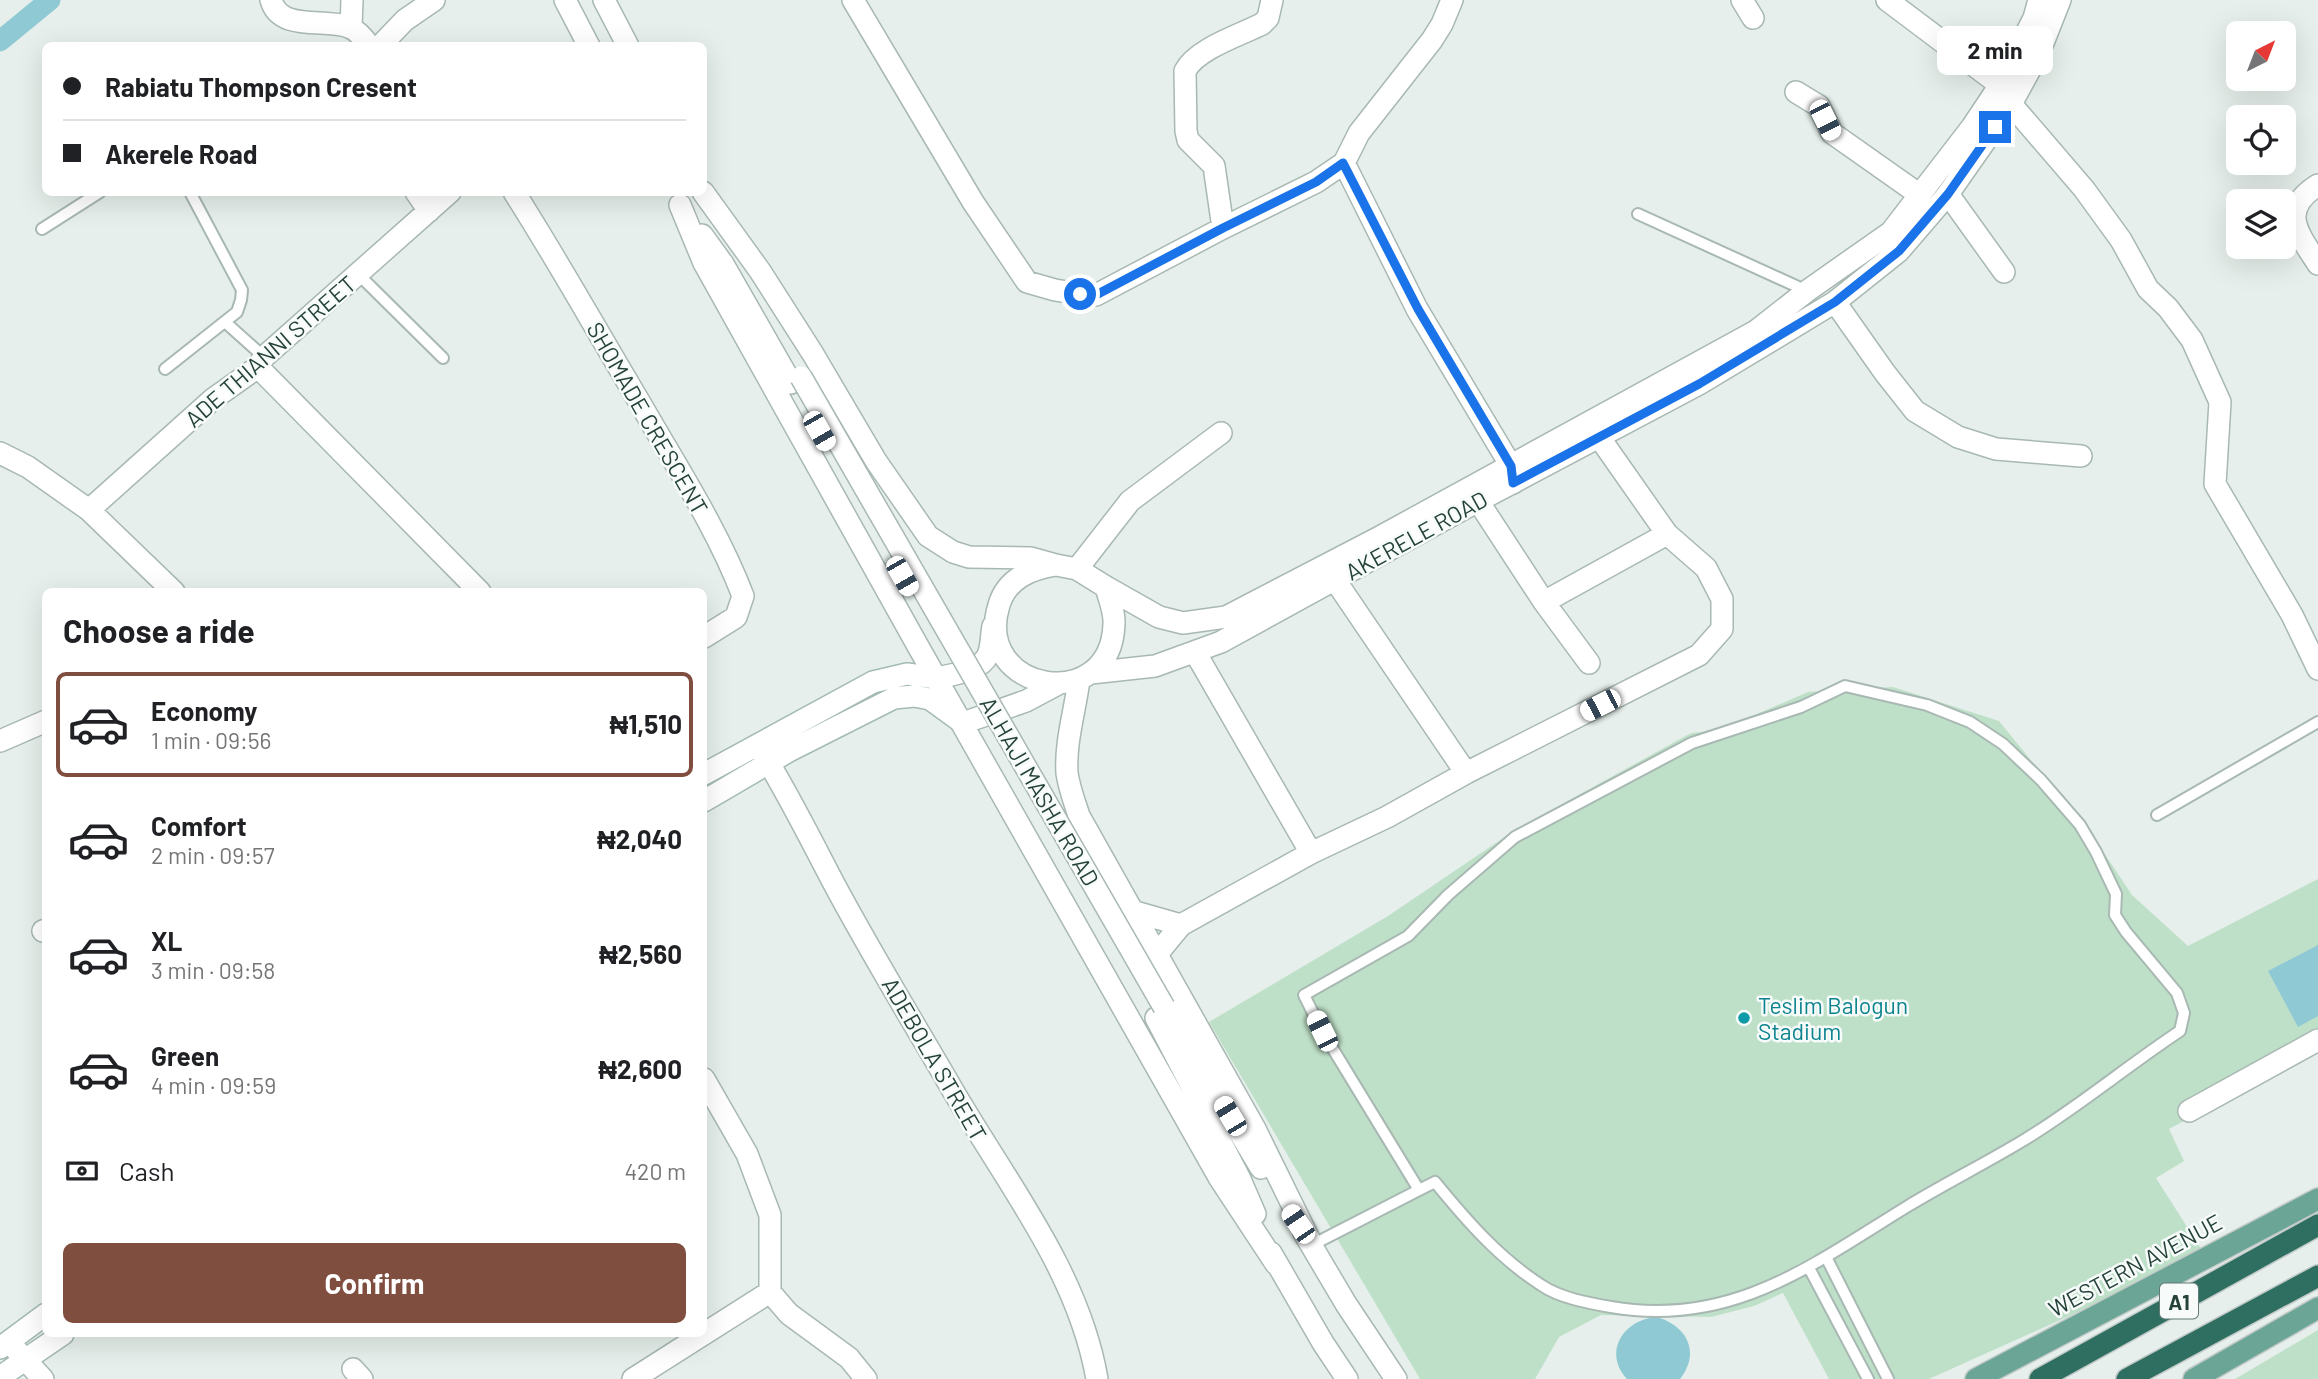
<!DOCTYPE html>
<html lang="en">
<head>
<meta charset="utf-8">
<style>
  :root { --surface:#fff; --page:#f2f2f2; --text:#202124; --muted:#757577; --line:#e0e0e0; --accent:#7f4e3f }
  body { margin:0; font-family:Barlow,sans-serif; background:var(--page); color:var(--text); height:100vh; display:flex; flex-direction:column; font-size:26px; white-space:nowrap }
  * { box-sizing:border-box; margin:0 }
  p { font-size:23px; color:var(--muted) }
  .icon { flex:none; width:38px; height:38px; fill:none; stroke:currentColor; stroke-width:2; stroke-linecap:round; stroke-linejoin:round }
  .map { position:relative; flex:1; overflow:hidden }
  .drawer { position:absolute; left:42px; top:588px; width:665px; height:749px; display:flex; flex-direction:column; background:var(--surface); border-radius:10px; box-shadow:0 7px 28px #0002 }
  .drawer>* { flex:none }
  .hud { position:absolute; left:42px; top:42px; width:665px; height:154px; border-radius:10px; box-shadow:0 7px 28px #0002; display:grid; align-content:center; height:154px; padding:0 21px; background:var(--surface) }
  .needle { width:46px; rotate:42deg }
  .tools { position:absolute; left:2226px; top:21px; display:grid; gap:14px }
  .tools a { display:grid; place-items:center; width:70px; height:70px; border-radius:10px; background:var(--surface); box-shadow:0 7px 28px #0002; font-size:35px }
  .end { position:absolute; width:32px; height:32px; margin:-16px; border:9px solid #1a73e8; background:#fff; box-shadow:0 0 0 4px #fff }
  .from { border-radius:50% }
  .bubble { position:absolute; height:49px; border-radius:10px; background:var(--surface); box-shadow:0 7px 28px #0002; font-size:23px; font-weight:700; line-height:49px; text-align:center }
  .car { position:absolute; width:21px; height:42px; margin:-21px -10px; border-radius:9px; box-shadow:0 0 5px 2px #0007; background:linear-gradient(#fff 24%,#345 0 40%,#fff 0 76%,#345 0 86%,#fff 0) }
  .hud b { display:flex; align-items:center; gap:24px; height:66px; font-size:26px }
  .hud b+b { border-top:2px solid var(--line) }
  .hud i { width:18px; height:18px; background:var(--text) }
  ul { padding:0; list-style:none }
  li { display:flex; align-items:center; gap:21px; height:105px; margin:0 14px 10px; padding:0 7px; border:4px solid transparent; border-radius:10px }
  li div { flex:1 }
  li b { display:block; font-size:26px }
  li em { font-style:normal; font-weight:700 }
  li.current { border-color:var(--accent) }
  li>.icon { width:63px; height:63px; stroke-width:1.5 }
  h2 { padding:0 21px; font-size:32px; line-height:84px }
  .pay { display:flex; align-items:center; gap:18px; height:77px; padding:0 21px; font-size:26px }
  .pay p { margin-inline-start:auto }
  .cta { display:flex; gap:14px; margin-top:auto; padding:14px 21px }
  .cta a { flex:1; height:80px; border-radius:10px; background:var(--accent); color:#fff; font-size:28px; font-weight:700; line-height:80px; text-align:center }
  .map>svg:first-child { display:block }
  .green { fill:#bfe0c8 }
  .water { fill:#8ec9d4 }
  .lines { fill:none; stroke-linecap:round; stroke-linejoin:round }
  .canal { stroke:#8ec9d4; stroke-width:21 }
  .service-casing { stroke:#a8b8b2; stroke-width:14 }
  .minor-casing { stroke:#a8b8b2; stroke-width:24 }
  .tertiary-casing { stroke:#a8b8b2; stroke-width:24 }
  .secondary-casing { stroke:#a4bbb3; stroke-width:24 }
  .primary-casing { stroke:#c2cac8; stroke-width:24 }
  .motorway-casing { stroke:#c2cac8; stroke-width:24 }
  .service { stroke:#fff; stroke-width:10 }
  .minor { stroke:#fff; stroke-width:21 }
  .tertiary { stroke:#fff; stroke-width:21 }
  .secondary { stroke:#fff; stroke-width:21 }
  .primary { stroke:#6aa596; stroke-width:21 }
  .motorway { stroke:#2f6f62; stroke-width:21 }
  .tertiary-bridge-casing { stroke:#a8b8b2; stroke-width:24; stroke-linecap:butt }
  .tertiary-bridge { stroke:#fff; stroke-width:21 }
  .route { stroke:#1a73e8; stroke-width:9 }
  .culture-dot { fill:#0f9aa8; stroke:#f7fbf9; stroke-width:2.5 }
  .labels { text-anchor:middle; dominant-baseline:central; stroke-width:5; stroke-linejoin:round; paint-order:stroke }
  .shield { fill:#f7fbf9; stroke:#637a73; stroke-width:2 }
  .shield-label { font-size:21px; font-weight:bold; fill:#24423a }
  .street-label { font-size:23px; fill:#24423a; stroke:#f7fbf9 }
  .culture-label { font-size:23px; fill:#0d838f; stroke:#f7fbf9; text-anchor:start }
</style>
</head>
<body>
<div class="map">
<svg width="2318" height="1379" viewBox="0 0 2318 1379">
  <rect width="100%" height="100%" fill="#e6efeb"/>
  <!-- green -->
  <path class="green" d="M1893,687L1999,721L2092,835L2132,895L2188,946L2318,879V1048L2169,1129L2184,1161L2156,1178L2205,1255L1929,1379H1829L1783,1293L1754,1306L1711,1317L1601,1315L1559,1337L1535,1379H1420L1209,1022L1388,916L1515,830L1691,733L1720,730L1808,692Z
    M2318,1330V1379H2235Z"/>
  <!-- water -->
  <path class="water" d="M2318,945V1016L2298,1027L2268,971Z
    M1657,1317C1687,1326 1701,1352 1680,1379H1627C1602,1352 1624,1319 1657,1317Z"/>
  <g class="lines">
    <!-- canal -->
    <path class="canal" d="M0,41L50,0"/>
    <defs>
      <path id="service" d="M1638,214L1807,291
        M42,229L100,192
        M358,274L443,358
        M225,322L264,357
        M165,369L237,312L241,300L242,290L190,192
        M2157,815L2318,722
        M1312,1245L1419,1190L1322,1031L1304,995L1408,936L1448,895L1515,837L1692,743L1801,707L1845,686L1927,705L1970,722L2003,744L2041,780L2080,825L2096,852L2116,894L2115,915L2126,932L2177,993L2184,1013L2180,1031C2127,1066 2077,1108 2024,1140C1986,1163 1946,1183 1908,1206C1812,1265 1731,1328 1611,1307C1588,1303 1560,1298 1541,1285C1499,1258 1466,1220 1435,1182L1419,1190
        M1826,1257L1888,1379
        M1809,1268L1868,1379"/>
      <path id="minor" d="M271,0C280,32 324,18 349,27C358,31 364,38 369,46
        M853,0L973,202L1027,282L1055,290L1080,294L1096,295L1223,228L1316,182L1344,163L1359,133L1432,40L1442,24L1452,0
        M1742,0L1753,18
        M1887,0L2000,85
        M351,28L352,0
        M380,46L405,20L434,0
        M1796,92L1819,106L1832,133L1920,195
        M2011,104L2084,189L2121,240L2148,289L2168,308L2192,340L2220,402L2215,484L2292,615L2318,669
        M1344,163L1417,309L1511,466L1513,483
        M2318,185C2278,210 2298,233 2318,264
        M416,192L429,211
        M514,192C558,261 598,333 640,403C676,466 717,528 743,596L736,617L704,637
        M1948,194L2004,272
        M1223,228L1214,166L1188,140L1186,131L1185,71C1196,49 1240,35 1262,24L1268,18L1272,0
        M1835,302L1885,373L1915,411L1958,437L1996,449L2081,456
        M258,367L480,592
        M0,453L28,467L89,510L174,592
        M1478,501L1544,602L1589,663
        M89,510L213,399L258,367L264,357L450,192
        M1077,569L1130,501L1221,433
        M1335,580L1466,773
        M1544,602L1667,534
        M1195,652L1311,853
        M0,741L46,721
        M758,745C785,788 808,834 832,880C868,948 909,1015 948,1082C1002,1177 1078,1269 1097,1379
        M1181,925L1311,853L1387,817L1466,773L1699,655L1722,629V599L1706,568L1667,534L1599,437
        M43,931L46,930
        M704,1079L747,1154L770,1215V1292
        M2189,1111L2318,1040
        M770,1292L789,1314L849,1358L866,1379
        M9,1342L43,1379
        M353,1369L362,1379
        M633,1379L770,1292"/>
      <path id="tertiary" d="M565,0L589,46
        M604,0L628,46
        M703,192L760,271L813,354L876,461L928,536L953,552L969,557L1031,558L1056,565
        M680,205L704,263L919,648L1220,1179L1276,1264
        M702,235L723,264L791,383
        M1056,565L1077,569L1106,587C1109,599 1115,612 1114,624C1111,717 972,692 999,605C1007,578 1031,569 1056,565Z
        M1106,587L1159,617L1183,623L1226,617L1378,538L1756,331L1807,291L1891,232L1972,127L2000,85L2034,18L2039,0
        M1091,673L1155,666L1221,642L1478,501L1699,384L1835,302L1899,251L1948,194L2011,104L2039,53L2060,0
        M937,678C953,674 980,672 988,655C992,646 991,635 993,626
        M1079,680C1075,711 1065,742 1067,773C1069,788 1075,803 1079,816L1255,1129L1312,1245
        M963,723L1026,701L1058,684
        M1132,911L1181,925L1157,954
        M1164,1007L1261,1168
        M1156,1018L1239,1177L1255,1214
        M1304,1233L1346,1304L1396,1379
        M1271,1253L1323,1343L1347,1379"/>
      <path id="secondary" d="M704,774L873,682L907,674L937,678
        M704,801L789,751L894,698L914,696L930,699L963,723
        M0,1348L46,1314
        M0,1377L63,1334"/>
      <path id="primary" d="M1976,1379L2318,1199
        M2194,1379L2318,1308"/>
      <path id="motorway" d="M2040,1379L2318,1225
        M2127,1379L2318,1276"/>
    </defs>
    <!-- service casing -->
    <use href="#service" class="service-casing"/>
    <!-- minor casing -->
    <use href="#minor" class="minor-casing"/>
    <!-- tertiary casing -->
    <use href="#tertiary" class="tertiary-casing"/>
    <!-- secondary casing -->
    <use href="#secondary" class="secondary-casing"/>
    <!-- primary casing -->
    <use href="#primary" class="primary-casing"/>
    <!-- motorway casing -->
    <use href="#motorway" class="motorway-casing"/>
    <!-- service -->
    <use href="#service" class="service"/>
    <!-- minor -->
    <use href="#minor" class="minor"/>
    <!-- tertiary -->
    <use href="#tertiary" class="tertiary"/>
    <!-- secondary -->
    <use href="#secondary" class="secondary"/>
    <!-- primary -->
    <use href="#primary" class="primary"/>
    <!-- motorway -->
    <use href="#motorway" class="motorway"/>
    <defs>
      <path id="tertiary-bridge" d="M801,377L1164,1007"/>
    </defs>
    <!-- tertiary-bridge casing -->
    <use href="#tertiary-bridge" class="tertiary-bridge-casing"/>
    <!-- tertiary-bridge -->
    <use href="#tertiary-bridge" class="tertiary-bridge"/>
  </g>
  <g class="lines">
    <!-- route -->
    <path class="route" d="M1080,294L1096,295L1223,228L1316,182L1343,163L1418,309L1511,466L1513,483L1699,384L1835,302L1899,251L1948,194L1995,127"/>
  </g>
  <!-- markers -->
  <circle class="culture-dot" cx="1744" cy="1018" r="7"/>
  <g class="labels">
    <!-- shield labels -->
    <rect class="shield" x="2160" y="1283.5" width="38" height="35" rx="5"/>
    <g class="shield-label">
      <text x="2179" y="1301">A1</text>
    </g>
    <!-- street labels -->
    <g class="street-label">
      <text transform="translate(270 351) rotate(-41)">ADE THIANNI STREET</text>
      <text transform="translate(648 418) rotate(60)">SHOMADE CRESCENT</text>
      <text transform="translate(1416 535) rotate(-29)">AKERELE ROAD</text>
      <text transform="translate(1040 791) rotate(60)">ALHAJI MASHA ROAD</text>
      <text transform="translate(935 1059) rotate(60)">ADEBOLA STREET</text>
      <text transform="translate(2135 1265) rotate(-28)">WESTERN AVENUE</text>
    </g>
    <!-- culture labels -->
    <g class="culture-label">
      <text x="1758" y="1005">Teslim Balogun<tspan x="1758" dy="26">Stadium</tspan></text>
    </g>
  </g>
</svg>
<div class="tools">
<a><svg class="needle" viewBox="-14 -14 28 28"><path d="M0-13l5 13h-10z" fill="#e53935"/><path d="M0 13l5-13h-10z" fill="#757577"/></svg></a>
<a><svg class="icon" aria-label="locate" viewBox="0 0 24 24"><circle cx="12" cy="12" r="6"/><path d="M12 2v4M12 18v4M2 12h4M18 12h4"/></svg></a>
<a><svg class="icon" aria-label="layers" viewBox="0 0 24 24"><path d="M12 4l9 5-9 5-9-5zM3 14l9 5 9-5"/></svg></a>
</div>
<i class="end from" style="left:1080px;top:294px"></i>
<i class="end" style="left:1995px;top:127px"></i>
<div class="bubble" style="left:1937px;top:26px;width:116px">2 min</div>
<i class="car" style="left:1825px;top:120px;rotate:153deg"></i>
<i class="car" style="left:819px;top:431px;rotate:150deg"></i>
<i class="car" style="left:902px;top:576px;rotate:150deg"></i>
<i class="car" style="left:1600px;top:705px;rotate:243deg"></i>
<i class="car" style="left:1322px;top:1031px;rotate:334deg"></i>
<i class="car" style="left:1230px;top:1116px;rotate:329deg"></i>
<i class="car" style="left:1298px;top:1224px;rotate:326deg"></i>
<div class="hud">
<b><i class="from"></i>Rabiatu Thompson Cresent</b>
<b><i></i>Akerele Road</b>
</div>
<section class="drawer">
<h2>Choose a ride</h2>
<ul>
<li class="current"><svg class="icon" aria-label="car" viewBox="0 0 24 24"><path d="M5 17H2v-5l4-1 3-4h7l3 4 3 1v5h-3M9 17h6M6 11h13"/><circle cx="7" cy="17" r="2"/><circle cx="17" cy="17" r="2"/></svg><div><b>Economy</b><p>1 min · 09:56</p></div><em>₦1,510</em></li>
<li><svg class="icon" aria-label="car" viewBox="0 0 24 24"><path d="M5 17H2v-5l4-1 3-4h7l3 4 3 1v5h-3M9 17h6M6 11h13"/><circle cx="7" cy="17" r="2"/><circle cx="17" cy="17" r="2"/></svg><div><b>Comfort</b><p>2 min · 09:57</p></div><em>₦2,040</em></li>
<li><svg class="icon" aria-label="car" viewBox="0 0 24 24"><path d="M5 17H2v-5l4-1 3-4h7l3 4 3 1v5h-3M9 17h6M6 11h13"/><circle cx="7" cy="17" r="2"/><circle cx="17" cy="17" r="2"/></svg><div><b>XL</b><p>3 min · 09:58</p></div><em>₦2,560</em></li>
<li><svg class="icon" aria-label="car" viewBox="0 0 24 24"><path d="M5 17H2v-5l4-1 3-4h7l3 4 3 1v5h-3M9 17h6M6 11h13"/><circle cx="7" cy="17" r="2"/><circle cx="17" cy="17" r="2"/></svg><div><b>Green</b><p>4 min · 09:59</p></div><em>₦2,600</em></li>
</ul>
<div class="pay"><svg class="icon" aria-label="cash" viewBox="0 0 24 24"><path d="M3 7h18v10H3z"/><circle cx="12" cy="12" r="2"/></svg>Cash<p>420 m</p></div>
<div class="cta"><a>Confirm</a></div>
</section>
</div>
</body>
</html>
